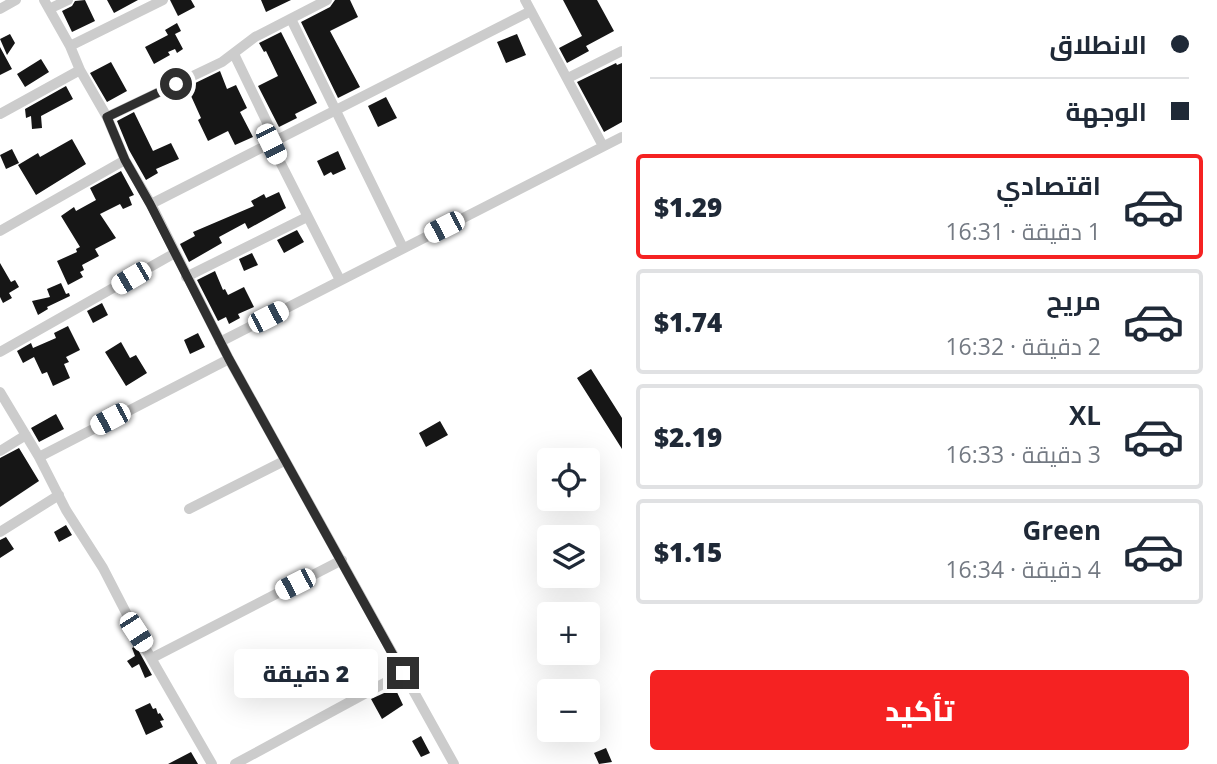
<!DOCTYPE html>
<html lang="ar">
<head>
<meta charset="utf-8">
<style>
  :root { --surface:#fff; --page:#f2f2f3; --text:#1f2937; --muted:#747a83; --line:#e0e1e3; --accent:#f52222 }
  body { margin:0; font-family:"Open Sans",Cairo,sans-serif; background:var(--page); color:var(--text); direction:rtl; height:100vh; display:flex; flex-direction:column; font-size:26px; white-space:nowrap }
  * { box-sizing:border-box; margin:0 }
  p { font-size:23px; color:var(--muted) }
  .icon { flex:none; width:38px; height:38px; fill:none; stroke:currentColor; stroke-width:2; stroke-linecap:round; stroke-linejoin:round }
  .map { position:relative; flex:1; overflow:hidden; direction:ltr }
  .drawer { display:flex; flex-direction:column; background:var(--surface); width:595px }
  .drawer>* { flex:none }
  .top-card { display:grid; align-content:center; height:154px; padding:0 28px; background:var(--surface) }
  .controls { position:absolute; left:537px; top:448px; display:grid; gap:14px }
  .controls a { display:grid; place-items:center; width:63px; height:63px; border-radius:7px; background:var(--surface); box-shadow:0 7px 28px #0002; font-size:35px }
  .end { position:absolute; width:32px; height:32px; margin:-16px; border:9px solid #2f2f2f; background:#fff; box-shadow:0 0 0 4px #fff }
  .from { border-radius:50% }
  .bubble { position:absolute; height:49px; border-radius:7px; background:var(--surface); box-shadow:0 7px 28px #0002; font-size:23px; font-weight:800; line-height:49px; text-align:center; direction:rtl }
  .car { position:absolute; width:21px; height:42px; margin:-21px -10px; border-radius:9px; box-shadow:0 0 5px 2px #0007; background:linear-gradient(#fff 24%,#345 0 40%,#fff 0 76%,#345 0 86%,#fff 0) }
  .top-card b { display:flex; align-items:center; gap:24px; height:66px; font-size:26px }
  .top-card b+b { border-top:2px solid var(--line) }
  .top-card i { width:18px; height:18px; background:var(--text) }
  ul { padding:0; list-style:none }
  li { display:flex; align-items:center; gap:21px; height:105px; margin:0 14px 10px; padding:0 14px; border:4px solid var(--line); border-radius:7px }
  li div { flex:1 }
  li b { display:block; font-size:26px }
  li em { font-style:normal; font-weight:800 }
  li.active { border-color:var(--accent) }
  li>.icon { width:63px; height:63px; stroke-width:1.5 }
  .action { display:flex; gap:14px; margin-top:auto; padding:14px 28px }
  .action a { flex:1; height:80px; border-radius:7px; background:var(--accent); color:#fff; font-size:28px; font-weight:800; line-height:80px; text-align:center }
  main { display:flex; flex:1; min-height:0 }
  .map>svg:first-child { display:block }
  .building { fill:#161616 }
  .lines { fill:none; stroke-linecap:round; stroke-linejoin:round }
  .minor { stroke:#ccc; stroke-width:10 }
  .route { stroke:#2f2f2f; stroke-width:9 }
</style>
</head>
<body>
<main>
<section class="drawer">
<div class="top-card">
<b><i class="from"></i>الانطلاق</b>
<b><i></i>الوجهة</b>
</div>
<ul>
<li class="active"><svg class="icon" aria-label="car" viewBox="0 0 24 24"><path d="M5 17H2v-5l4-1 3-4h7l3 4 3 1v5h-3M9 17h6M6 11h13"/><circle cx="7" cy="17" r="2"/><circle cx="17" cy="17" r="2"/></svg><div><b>اقتصادي</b><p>1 دقيقة · 16:31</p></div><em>$1.29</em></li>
<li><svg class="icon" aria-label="car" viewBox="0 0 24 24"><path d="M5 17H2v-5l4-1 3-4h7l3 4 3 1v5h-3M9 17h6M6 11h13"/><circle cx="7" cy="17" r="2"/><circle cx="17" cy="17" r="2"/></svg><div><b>مريح</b><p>2 دقيقة · 16:32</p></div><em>$1.74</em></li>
<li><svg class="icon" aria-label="car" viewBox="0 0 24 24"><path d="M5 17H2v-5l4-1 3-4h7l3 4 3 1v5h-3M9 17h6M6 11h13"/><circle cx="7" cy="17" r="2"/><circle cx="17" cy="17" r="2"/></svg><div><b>XL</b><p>3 دقيقة · 16:33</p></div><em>$2.19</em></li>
<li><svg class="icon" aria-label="car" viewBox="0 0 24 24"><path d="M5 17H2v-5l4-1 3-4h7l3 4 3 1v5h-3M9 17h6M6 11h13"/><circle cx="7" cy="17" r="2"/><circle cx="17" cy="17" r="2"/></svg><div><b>Green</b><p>4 دقيقة · 16:34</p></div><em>$1.15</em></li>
</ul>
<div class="action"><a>تأكيد</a></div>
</section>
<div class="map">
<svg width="622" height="764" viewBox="0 0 622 764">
  <rect width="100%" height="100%" fill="#fff"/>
  <!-- building -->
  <path class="building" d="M85,0L95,21L72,32L62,11L72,6L75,1Z
    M107,0H138L114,13Z
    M170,0H191L195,7L178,16Z
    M261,0H291L266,12Z
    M335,0H350L358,17L330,31L360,87L338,98L301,22L330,7Z
    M563,0H597L614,31L586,46L589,51L567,63L559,48L582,36Z
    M177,23L181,31L175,34L183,49L177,53L175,49L168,52L170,55L154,64L145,47L168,35L165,30Z
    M281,32L317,103L295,114L297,118L279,127L258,86L278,76L266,51L264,52L259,43Z
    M10,34L15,43L7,55L0,39Z
    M517,34L526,55L506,63L497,42Z
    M0,47L12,69L0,75Z
    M41,59L49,72L25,87L17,74Z
    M111,62L127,91L107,102L90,73Z
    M616,63L617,65L622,63V122L604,132L577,82Z
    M220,71L227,89L236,85L247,108L240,112L253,137L235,145L228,131L208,141L198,120L201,118L187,87Z
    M66,86L73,99L41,116L42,128L32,129L31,116L26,118L25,109Z
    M386,97L397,118L378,127L368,106Z
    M134,112L153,151L171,143L179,159L156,169L158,173L146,180L129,150L117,121Z
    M72,139L86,164L36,195L18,165L38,153L40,157Z
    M12,149L19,163L6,169L0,155Z
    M338,151L346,169L333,175L331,172L324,176L317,161Z
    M121,171L134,195L129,197L132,205L123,209L120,204L100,214L116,238L95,249L99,256L82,265L84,270L80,272L83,277L68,285L57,261L77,252L76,249L80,247L61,216L74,207L76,211L96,200L90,188Z
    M279,192L286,208L248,229L245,223L219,237L222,243L189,262L180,244L195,236L193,232L254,206L251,201L264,194L266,198Z
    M297,230L304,242L284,253L277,240Z
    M252,253L258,265L244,271L239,259Z
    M0,263L11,282L15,280L19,287L9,293L12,298L3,303L0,297Z
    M215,271L223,290L225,289L228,295L244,287L254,307L238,314L240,318L229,324L226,317L218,321L197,280Z
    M61,283L66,294L69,293L70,296L47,307L48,309L38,315L32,301L50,297L47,289Z
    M102,303L108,315L93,323L87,311Z
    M68,326L80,350L66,357L69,362L64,364L70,378L53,386L47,372L42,374L34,357L23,363L17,351L31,343L33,348L56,338L54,333Z
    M198,333L205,347L190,354L184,340Z
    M121,342L130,358L136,355L147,373L126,386L105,352Z
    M591,369L622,418V449L577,378Z
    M56,414L64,429L39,442L31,428Z
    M440,421L448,435L426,447L419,433Z
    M19,448L39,481L0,507V458Z
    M582,448L588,460H558Z
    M66,525L72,535L59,542L54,532Z
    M6,537L14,549L0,558V540Z
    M136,646L152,675L145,678L139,664L132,668L127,661L135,656L132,648Z
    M395,688L403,705L382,719L371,699Z
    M150,703L153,709L156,708L158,714L160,713L164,720L160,721L163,727L146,735L135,710Z
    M421,736L430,753L421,757L412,741Z
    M606,748L612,762L599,764L594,753Z
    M191,752L198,764H168Z"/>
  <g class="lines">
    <!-- minor -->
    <path class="minor" d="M44,0L70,46L80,70L107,117L125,160L151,204L229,359L454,764
      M525,0L603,146
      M0,9L16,0
      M49,9L68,0
      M291,19L403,248
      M70,46L163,0
      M234,54L276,141
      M568,78L622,51
      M0,114L80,70
      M107,117L222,62L255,37L327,0
      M271,144L340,280
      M151,204L531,11
      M0,231L125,160
      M186,277L307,217
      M220,342L622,137
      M0,352L175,253
      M0,392L39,457L66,510L103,568L136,632L212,764
      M0,451L26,435
      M39,457L229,359
      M189,509L284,461
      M0,532L59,495
      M152,658L342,560
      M235,764L403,673"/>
  </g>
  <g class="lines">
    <!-- route -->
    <path class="route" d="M176,84L107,117L125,160L150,204L229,359L403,673"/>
  </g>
</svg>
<div class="controls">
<a><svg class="icon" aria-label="locate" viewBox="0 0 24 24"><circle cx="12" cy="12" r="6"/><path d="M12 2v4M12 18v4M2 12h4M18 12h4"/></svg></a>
<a><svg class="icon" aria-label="layers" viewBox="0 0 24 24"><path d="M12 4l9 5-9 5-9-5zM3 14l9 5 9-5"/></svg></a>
<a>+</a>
<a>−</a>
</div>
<i class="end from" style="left:176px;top:84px"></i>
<i class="end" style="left:403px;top:673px"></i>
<div class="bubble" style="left:234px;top:649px;width:144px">2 دقيقة</div>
<i class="car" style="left:271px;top:144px;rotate:154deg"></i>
<i class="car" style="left:444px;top:227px;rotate:243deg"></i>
<i class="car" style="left:131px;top:278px;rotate:240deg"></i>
<i class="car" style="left:268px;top:317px;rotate:63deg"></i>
<i class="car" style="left:110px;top:419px;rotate:242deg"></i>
<i class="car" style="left:295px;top:584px;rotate:243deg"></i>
<i class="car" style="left:136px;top:632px;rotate:147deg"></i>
</div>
</main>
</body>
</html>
